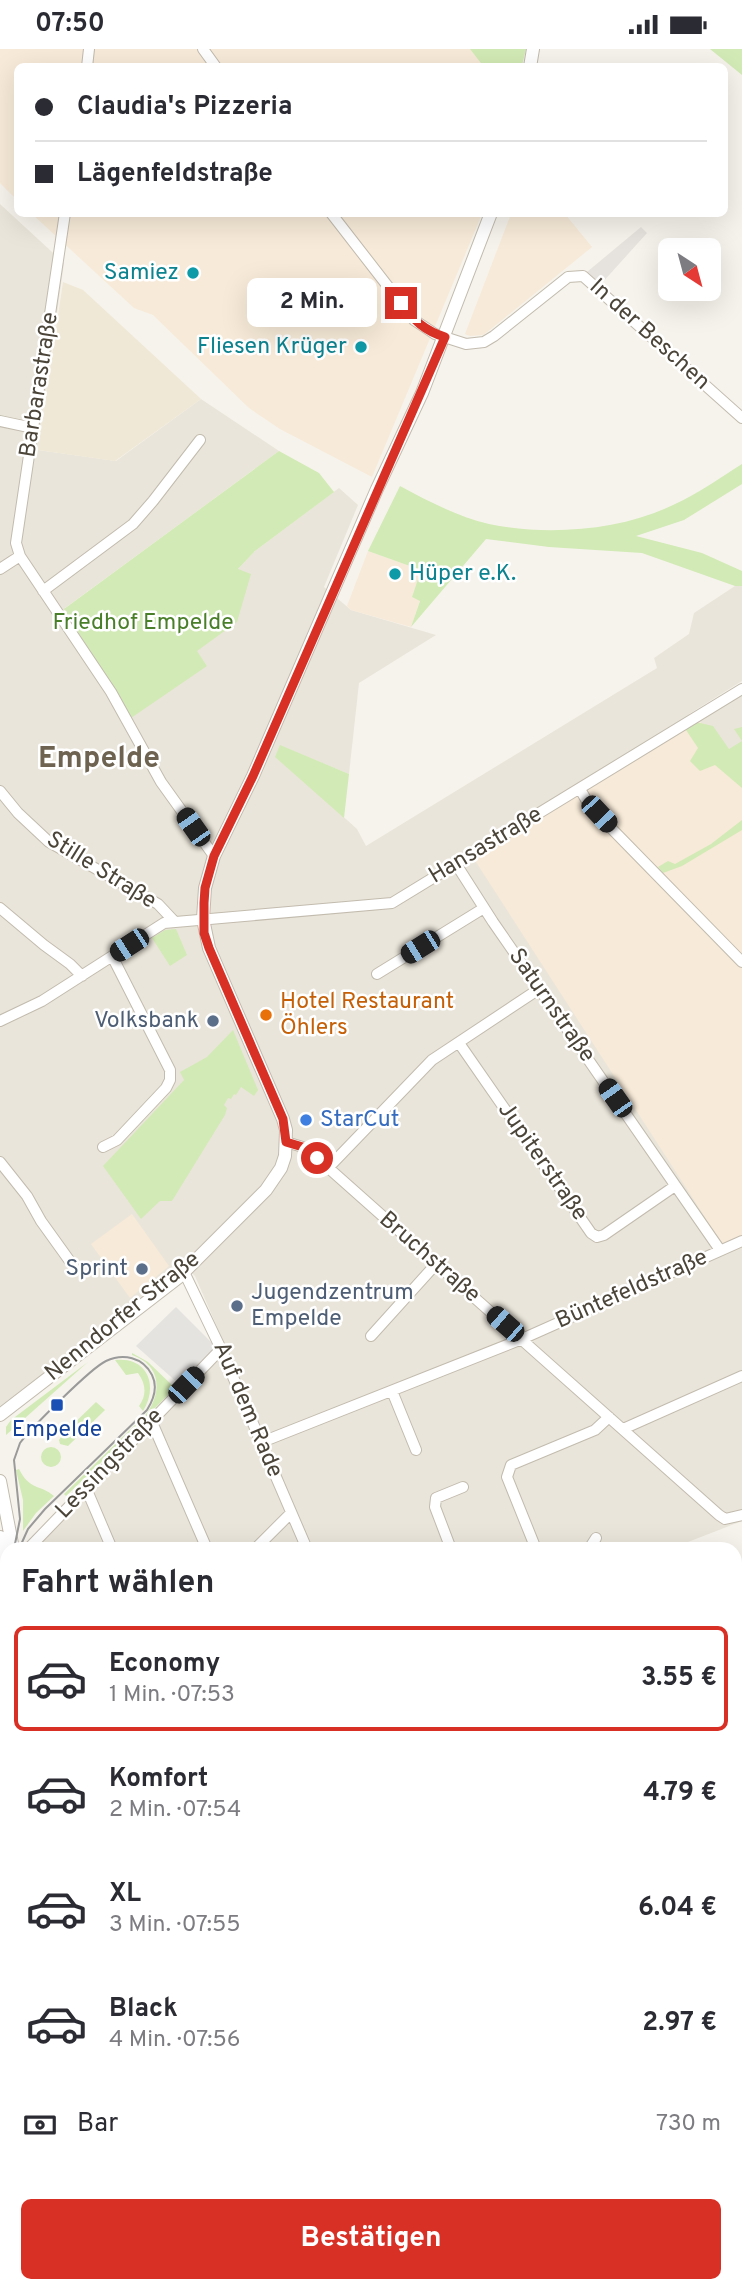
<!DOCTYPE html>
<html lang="de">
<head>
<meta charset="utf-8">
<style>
  :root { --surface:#fff; --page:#f2f2f3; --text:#2b2b33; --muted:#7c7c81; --line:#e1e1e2; --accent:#d93025 }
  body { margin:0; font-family:Overpass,sans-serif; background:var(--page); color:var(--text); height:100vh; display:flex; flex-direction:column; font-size:26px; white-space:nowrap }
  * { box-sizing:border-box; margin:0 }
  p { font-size:23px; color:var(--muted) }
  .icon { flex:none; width:38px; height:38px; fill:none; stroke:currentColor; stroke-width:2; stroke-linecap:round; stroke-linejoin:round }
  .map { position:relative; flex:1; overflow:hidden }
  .drawer { position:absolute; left:0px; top:1493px; width:742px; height:751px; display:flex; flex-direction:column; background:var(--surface); border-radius:21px 21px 0 0; box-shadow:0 7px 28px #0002 }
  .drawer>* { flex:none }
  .guide { position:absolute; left:14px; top:14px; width:714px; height:154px; border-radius:10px; box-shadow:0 7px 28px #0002; display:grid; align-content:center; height:154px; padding:0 21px; background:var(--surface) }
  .needle { width:46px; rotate:144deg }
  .tools { position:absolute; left:658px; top:189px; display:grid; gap:14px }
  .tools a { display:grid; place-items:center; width:63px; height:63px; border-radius:10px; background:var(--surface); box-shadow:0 7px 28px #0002; font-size:35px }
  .end { position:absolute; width:32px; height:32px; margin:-16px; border:9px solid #d93025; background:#fff; box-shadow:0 0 0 4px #fff }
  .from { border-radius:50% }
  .bubble { position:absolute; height:49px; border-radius:10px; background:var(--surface); box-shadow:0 7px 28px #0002; font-size:23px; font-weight:700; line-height:49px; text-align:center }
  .car { position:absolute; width:21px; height:42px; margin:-21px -10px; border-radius:9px; box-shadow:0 0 5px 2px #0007; background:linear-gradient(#222 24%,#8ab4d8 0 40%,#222 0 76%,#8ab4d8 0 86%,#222 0) }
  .guide b { display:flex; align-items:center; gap:24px; height:66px; font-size:26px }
  .guide b+b { border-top:2px solid var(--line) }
  .guide i { width:18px; height:18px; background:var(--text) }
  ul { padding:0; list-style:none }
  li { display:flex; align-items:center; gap:21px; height:105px; margin:0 14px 10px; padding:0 7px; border:4px solid transparent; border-radius:10px }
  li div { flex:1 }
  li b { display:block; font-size:26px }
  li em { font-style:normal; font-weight:700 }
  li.selected { border-color:var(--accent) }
  li>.icon { width:63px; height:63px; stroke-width:1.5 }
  h2 { padding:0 21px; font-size:32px; line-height:84px }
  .pay { display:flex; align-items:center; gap:18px; height:77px; padding:0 21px; font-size:26px }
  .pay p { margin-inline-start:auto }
  .primary-button { display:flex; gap:14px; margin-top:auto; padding:14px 21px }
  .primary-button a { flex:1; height:80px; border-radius:10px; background:var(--accent); color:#fff; font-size:28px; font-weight:700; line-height:80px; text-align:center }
  .status { display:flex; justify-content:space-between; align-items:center; height:49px; padding:0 35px; background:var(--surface); direction:ltr }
  .status svg { height:19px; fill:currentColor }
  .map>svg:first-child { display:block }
  .residential { fill:#eae5da }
  .commercial { fill:#f7ead8 }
  .industrial { fill:#e6e2dd }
  .education { fill:#efe8d6 }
  .green { fill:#d2eab5 }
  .parking { fill:#e5e3e0 }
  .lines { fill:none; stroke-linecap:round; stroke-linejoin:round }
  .minor-casing { stroke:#c2bbae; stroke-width:12 }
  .tertiary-casing { stroke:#c2bbae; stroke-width:14 }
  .trunk-casing { stroke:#e0a43c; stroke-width:19 }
  .minor { stroke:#fff; stroke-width:10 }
  .tertiary { stroke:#fff; stroke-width:12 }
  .trunk { stroke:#ffd985; stroke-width:18 }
  .tram { stroke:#9a9a9a; stroke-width:2 }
  .route { stroke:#d93025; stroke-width:9 }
  .culture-dot { fill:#0f9aa8; stroke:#fff; stroke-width:2.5 }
  .food-dot { fill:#e8710a; stroke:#fff; stroke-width:2.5 }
  .service-dot { fill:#5c6f8a; stroke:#fff; stroke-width:2.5 }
  .shop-dot { fill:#3f7fe0; stroke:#fff; stroke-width:2.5 }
  .transit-dot { fill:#1a4fb4; stroke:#fff; stroke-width:2.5 }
  .labels { text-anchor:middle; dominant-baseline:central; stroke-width:5; stroke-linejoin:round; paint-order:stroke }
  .culture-label { font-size:23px; fill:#0d838f; stroke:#fff; text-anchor:end }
  .street-label { font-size:23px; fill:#4b4439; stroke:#fff }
  .park-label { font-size:23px; fill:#4a7f2a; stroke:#fff }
  .food-label { font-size:23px; fill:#c56008; stroke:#fff; text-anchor:start }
  .service-label { font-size:23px; fill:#4e5e75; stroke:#fff; text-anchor:end }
  .shop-label { font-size:23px; fill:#366cbe; stroke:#fff; text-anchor:start }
  .transit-label { font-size:23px; fill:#164399; stroke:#fff }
  .district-label { font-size:30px; font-weight:bold; fill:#6e6250; stroke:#fff }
</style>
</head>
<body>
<div class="status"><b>07:50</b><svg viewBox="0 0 49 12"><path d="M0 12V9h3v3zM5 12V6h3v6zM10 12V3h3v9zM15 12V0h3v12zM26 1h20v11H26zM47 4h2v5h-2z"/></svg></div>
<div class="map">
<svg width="742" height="2242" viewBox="0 0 742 2242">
  <rect width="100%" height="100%" fill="#f6f3ec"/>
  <!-- residential -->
  <path class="residential" d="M0,155L64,214L38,401L116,412L201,350L279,402L65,559L207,617L196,602L250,525L237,521L255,502L339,439L358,456L324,538L351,561L436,586L359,634L349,725L281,697L276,707L357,780L366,797L657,619L654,609L689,585L694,564L735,537H742V632L689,665L699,671L742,646V1472L670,1500H32L227,1301L195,1227L183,1216L113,1273L0,1357Z
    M742,2157V2242H704L710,2237L735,2236V2163Z
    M155,2236H431L436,2242H149Z"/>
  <!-- commercial -->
  <path class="commercial" d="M0,0H470L484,17L18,18L17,151L0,134Z
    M32,165H482L372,428L280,380L249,359L153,266L134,259Z
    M511,165H565L592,198L491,280L483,286L470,287L465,285Z
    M368,502L421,521L412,548L420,551L411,578L351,561L347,557Z
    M699,671L742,729V1187L723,1196L474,810Z
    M132,1165L169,1217L130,1249L91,1195Z
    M742,1683V2157L735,2163V1686Z
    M465,2237H710L704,2242H470Z"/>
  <!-- industrial -->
  <path class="industrial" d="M641,178L647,184L601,235L587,223Z
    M6,1590L7,1940L0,1941V1594Z"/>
  <!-- education -->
  <path class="education" d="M63,233L83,241L201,350L115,412L38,401Z"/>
  <!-- green -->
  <path class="green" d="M470,0H526L522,17L484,18Z
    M710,0H742V26Z
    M279,402L319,424L334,443L255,502L238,520L251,525L237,573L197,602L207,617L131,669L64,560Z
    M742,415V435L684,471L636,487L702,504L742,522V537H735L642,504L549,498L486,490L411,578L420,552L412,548L421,521L368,502L400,437C428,452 458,468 489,475C546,487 620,482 673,456C697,445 720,429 742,415Z
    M696,673L713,677L729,700L742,692L734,680L742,678V739L715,716L700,722L690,712L698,699L684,678Z
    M280,696L349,725L344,769L275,708Z
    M742,771V781L682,817L663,824L658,818L668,812L675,815L711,795Z
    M176,880L187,906L170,917L152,889L165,881Z
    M233,981L258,1041L254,1047L241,1038L236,1046L234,1045L231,1050L228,1049L224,1056L227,1059L225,1066L172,1152H160L141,1170L103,1117L184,1031L180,1023L207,1008Z
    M132,1304L148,1313L175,1339L143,1371L142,1370C162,1348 164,1317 132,1306Z
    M115,1311C147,1307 159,1336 143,1362L139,1357C147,1346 146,1335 138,1324L126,1326Z
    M88,1313L6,1386V1378L11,1371Z
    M96,1353L105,1361L68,1397L60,1395L59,1391L63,1385Z
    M135,1376L138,1378L66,1447L64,1445Z
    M41 1408a10 10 0 1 1 20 0a10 10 0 1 1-20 0Z
    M19,1420C30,1442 40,1435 54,1447L36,1464L23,1482V1451L16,1421Z
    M7,1963V2059L0,2062V1965Z
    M7,2113V2206L0,2201V2119Z
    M82,2237V2236L155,2237L149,2242H78Z"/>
  <!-- parking -->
  <path class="parking" d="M176,1258L216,1298L179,1335L136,1297Z"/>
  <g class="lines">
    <defs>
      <path id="minor" d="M203,0L216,18
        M87,18L89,0
        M65,164L16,494L20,507L111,643L161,733L214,807
        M331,164L414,271L435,285L466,295L484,293L494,287L568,228L583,227L742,369
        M0,372L33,379
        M0,520L20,507
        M43,542L133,475L153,452L200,391
        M580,740L588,754L609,777L742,913
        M0,742L18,764L49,793L158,855L173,871
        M456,815L493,873L720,1201
        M0,859L44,896L70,915L82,927
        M377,925L484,859
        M0,972L42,952L164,874L392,854L742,640
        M459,994L591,1184L597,1188L604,1186L675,1137
        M286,1093L306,1099L719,1466L725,1470L742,1466
        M103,1098L117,1091L166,1039L170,1031V1021L112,907
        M0,1113L27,1147L41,1172L74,1218
        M328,1119L432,1011L539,940
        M184,1223L221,1300L307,1500
        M371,1287L436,1215
        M392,1342L416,1401
        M151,1371L207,1500
        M623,1380L742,1327
        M262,1393L522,1290L742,1192
        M86,1439L112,1500
        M28,1500L221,1300
        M255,1500L291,1464
        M451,1500L435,1458L436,1449L463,1438
        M536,1500L507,1428L511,1416L595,1381L609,1368
        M589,1500L596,1489
        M0,1584L7,1581
        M735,1827L742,1821
        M735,1880L742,1888
        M735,2221L742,2215
        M299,2242L305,2236
        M713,2242L719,2236"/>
      <path id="tertiary" d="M530,18L533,0
        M0,1366L179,1228L266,1141L281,1119L285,1107L286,1081L283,1070L209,899L203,870L205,839L214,807L253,727L377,440L422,344L491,164
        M0,1432L13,1500
        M0,1488L7,1543
        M435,2236L439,2242
        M452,2236L456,2242"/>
      <path id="trunk" d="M735,1573L742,1570
        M735,1587L742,1585
        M0,1951L7,1949
        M0,2083L7,2077
        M0,2108L7,2101
        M0,2201L7,2206
        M0,2218L7,2222
        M28,2236L38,2242
        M51,2236L54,2242"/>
    </defs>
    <!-- minor casing -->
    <use href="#minor" class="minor-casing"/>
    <!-- tertiary casing -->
    <use href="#tertiary" class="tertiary-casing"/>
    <!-- trunk casing -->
    <use href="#trunk" class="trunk-casing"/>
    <!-- minor -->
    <use href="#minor" class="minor"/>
    <!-- tertiary -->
    <use href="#tertiary" class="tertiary"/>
    <!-- trunk -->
    <use href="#trunk" class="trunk"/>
    <!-- tram -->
    <path class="tram" d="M14,1500L20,1470L14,1411L20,1394C31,1379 91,1319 106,1312C123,1304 143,1308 152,1326C158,1338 154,1350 147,1361L45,1460L28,1480L19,1500
      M449,2236L454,2242"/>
  </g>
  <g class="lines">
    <!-- route -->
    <path class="route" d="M317,1109L306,1099L286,1093L283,1070L209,899L204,884V854L205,839L214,807L253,727L445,288C425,282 413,271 401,254"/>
  </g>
  <!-- markers -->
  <g class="culture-dot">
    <circle cx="193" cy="224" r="7"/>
    <circle cx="361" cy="298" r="7"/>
    <circle cx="395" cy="525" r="7"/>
  </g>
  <circle class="food-dot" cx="266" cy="966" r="7"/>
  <g class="service-dot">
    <circle cx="213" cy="972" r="7"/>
    <circle cx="142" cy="1220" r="7"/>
    <circle cx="237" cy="1257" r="7"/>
  </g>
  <circle class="shop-dot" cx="306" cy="1071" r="7"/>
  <rect class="transit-dot" x="50" y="1349" width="14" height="14" rx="3.5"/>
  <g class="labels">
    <!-- culture labels -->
    <g class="culture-label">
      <text x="179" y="224">Samiez</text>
      <text x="347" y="298">Fliesen Krüger</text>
      <text x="409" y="525" text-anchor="start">Hüper e.K.</text>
    </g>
    <!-- street labels -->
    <g class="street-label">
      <text transform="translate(649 286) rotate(42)">In der Beschen</text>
      <text transform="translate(40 336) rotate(-81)">Barbarastraße</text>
      <text transform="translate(486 797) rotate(-31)">Hansastraße</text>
      <text transform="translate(101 822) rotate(32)">Stille Straße</text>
      <text transform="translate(551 957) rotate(55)">Saturnstraße</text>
      <text transform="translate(542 1113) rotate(55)">Jupiterstraße</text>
      <text transform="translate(429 1209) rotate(41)">Bruchstraße</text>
      <text transform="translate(632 1241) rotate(-24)">Büntefeldstraße</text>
      <text transform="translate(123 1268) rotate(-39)">Nenndorfer Straße</text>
      <text transform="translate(247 1361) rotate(67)">Auf dem Rade</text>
      <text transform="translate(110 1415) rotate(-46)">Lessingstraße</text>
    </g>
    <!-- park labels -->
    <g class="park-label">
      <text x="143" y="574">Friedhof Empelde</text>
    </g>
    <!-- food labels -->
    <g class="food-label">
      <text x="280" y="953">Hotel Restaurant<tspan x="280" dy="26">Öhlers</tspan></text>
    </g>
    <!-- service labels -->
    <g class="service-label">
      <text x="199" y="972">Volksbank</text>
      <text x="128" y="1220">Sprint</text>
      <text x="251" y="1244" text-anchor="start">Jugendzentrum<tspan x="251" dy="26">Empelde</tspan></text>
    </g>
    <!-- shop labels -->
    <g class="shop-label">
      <text x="320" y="1071">StarCut</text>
    </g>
    <!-- transit labels -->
    <g class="transit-label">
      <text x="57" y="1381">Empelde</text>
    </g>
    <!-- district labels -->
    <g class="district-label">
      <text x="99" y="710">Empelde</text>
    </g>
  </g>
</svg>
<div class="tools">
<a><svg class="needle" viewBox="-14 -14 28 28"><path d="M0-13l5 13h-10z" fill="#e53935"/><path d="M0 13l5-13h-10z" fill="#7c7c81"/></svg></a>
</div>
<i class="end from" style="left:317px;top:1109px"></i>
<i class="end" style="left:401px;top:254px"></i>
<div class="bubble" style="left:247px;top:229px;width:130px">2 Min.</div>
<i class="car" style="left:599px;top:765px;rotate:137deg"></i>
<i class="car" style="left:193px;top:778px;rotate:325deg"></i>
<i class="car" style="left:129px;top:896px;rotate:237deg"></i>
<i class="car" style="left:420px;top:898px;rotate:238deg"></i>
<i class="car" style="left:615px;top:1049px;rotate:325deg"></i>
<i class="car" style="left:505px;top:1275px;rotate:311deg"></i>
<i class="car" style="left:186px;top:1336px;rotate:44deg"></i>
<div class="guide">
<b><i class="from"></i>Claudia's Pizzeria</b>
<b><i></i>Lägenfeldstraße</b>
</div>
<section class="drawer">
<h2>Fahrt wählen</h2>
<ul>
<li class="selected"><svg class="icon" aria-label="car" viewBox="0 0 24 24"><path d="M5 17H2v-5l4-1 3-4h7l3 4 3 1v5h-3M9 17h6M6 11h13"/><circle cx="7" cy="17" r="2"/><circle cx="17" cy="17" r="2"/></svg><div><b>Economy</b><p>1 Min. · 07:53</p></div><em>3.55 €</em></li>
<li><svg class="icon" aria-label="car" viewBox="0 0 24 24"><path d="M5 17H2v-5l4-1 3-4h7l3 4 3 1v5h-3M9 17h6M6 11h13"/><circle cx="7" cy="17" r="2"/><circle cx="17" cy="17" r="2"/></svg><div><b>Komfort</b><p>2 Min. · 07:54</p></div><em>4.79 €</em></li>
<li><svg class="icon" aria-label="car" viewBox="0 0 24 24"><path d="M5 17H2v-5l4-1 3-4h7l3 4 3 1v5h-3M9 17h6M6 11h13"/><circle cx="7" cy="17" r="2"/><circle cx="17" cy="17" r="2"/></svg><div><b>XL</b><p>3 Min. · 07:55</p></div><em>6.04 €</em></li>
<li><svg class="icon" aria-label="car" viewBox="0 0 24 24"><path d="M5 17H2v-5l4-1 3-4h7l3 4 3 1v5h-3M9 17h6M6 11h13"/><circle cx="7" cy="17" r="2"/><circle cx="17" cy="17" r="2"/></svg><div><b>Black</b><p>4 Min. · 07:56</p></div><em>2.97 €</em></li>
</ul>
<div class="pay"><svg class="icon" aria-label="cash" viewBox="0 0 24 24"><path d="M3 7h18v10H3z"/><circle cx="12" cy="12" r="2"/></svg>Bar<p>730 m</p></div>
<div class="primary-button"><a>Bestätigen</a></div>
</section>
</div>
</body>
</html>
